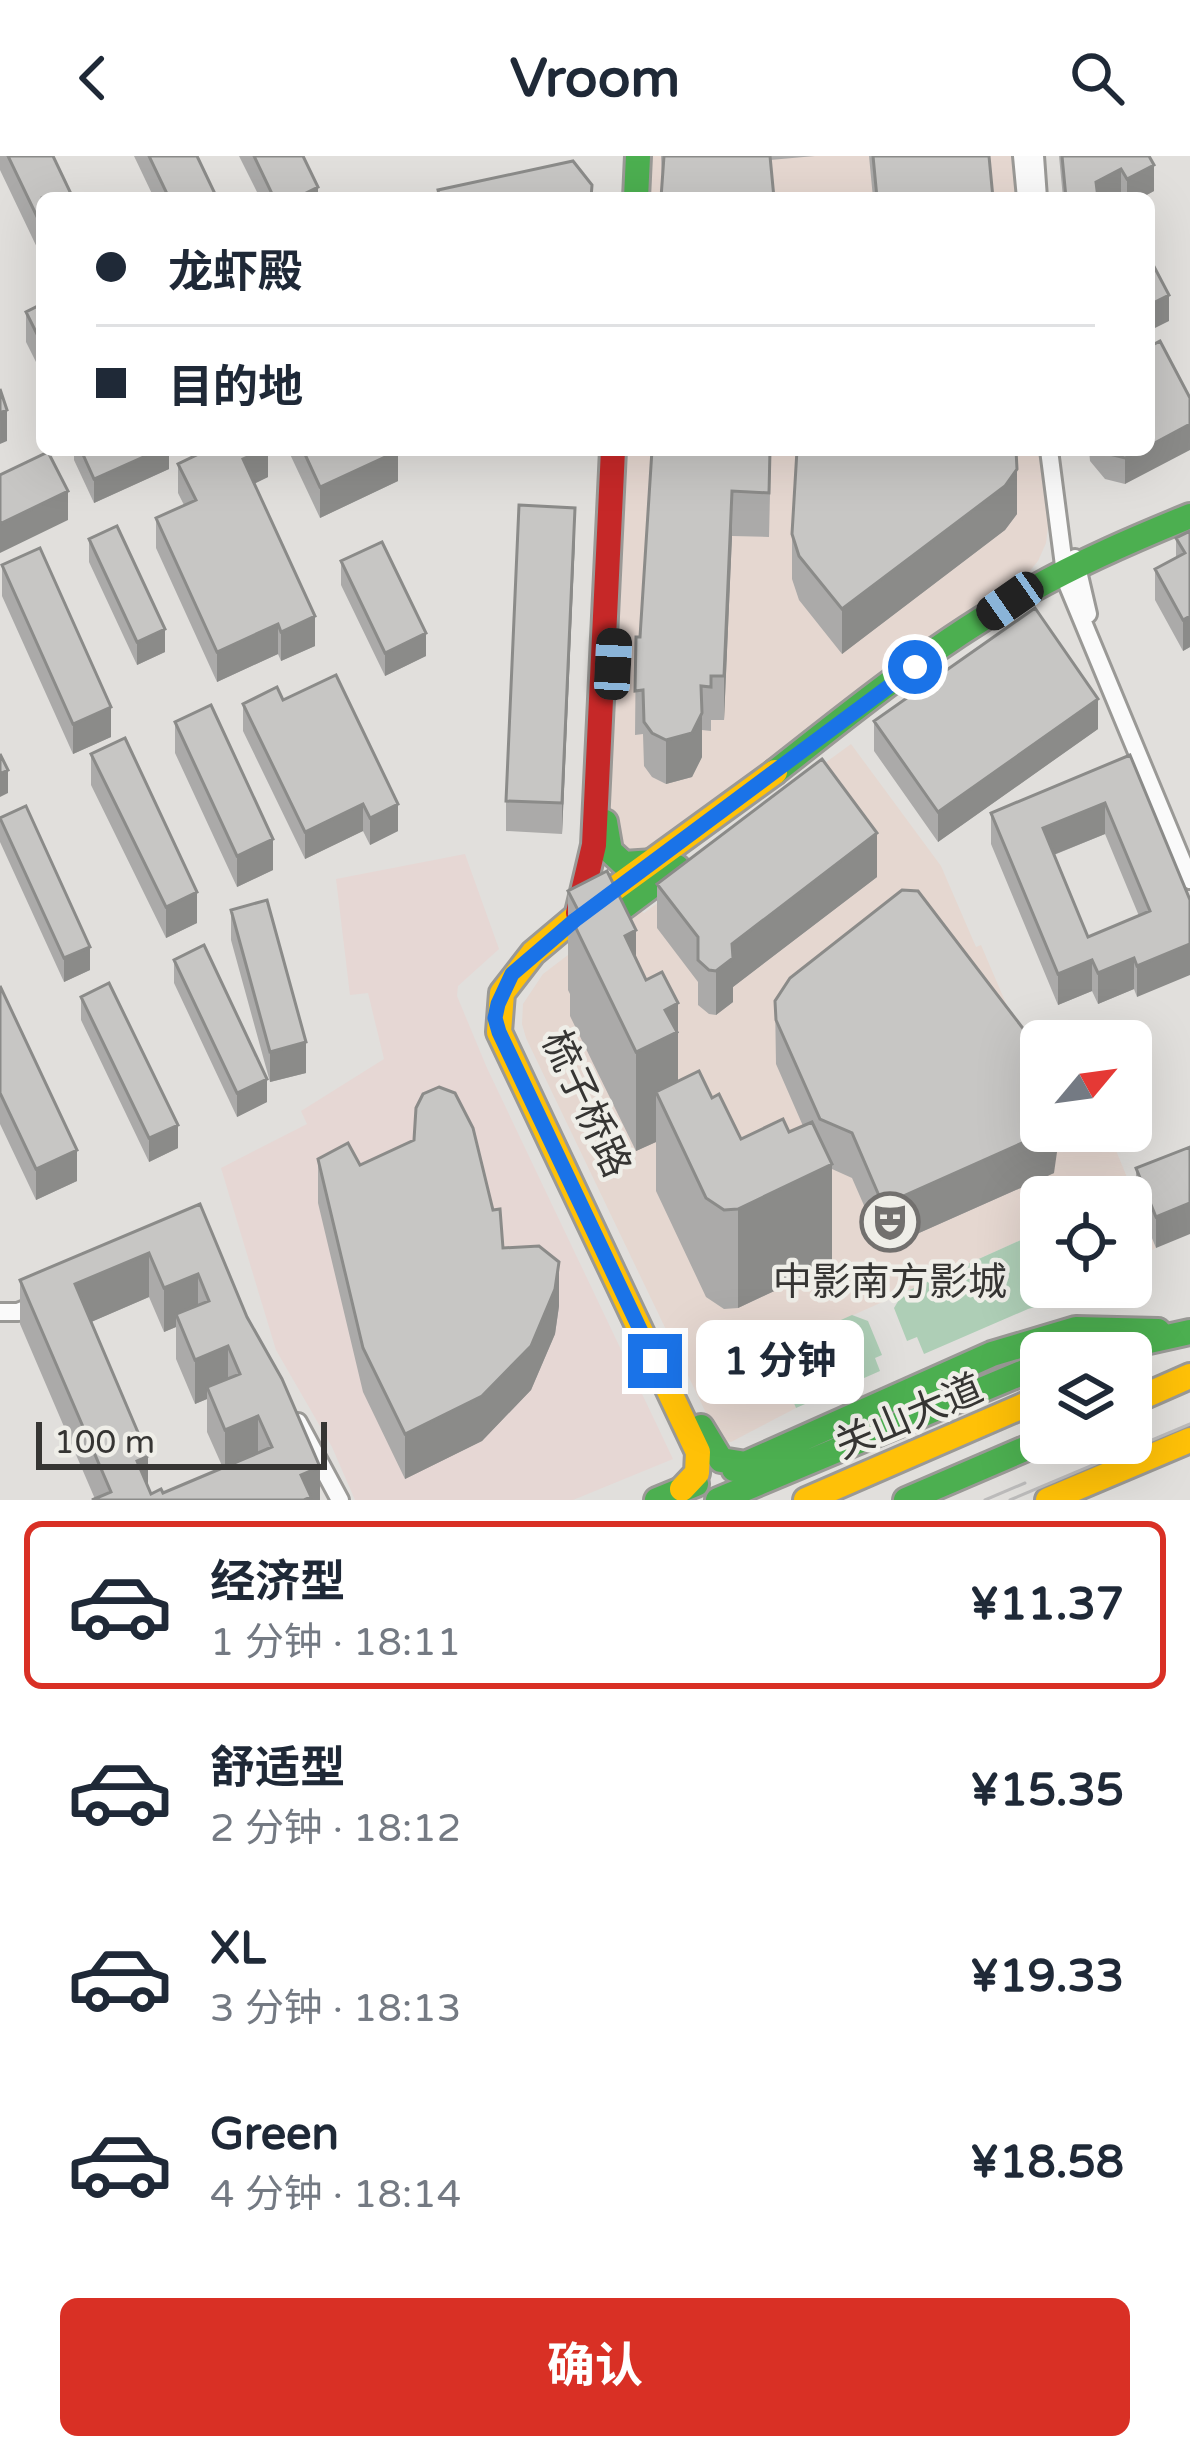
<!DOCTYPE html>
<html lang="zh">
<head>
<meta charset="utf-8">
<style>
  :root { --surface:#fff; --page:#f6f6f7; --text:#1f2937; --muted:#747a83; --line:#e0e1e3; --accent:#d93025 }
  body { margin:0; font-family:"Varela Round","Noto Sans SC",sans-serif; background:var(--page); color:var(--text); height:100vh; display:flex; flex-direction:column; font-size:45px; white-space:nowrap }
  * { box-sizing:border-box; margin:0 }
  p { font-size:39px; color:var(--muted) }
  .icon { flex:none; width:66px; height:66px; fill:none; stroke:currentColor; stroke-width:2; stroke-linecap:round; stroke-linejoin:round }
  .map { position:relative; height:1344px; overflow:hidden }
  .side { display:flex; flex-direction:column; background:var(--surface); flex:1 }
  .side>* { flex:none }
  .top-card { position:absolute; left:36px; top:36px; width:1119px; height:264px; border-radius:18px; box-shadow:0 12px 48px #0002; display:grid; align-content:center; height:264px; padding:0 60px; background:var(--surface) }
  .needle { width:78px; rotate:61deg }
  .controls { position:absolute; left:1020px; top:864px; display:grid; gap:24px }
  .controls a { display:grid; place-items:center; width:132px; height:132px; border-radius:18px; background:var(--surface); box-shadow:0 12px 48px #0002; font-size:60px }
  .scale { position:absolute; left:36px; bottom:30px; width:291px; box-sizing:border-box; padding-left:12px; border:6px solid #363533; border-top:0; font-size:33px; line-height:42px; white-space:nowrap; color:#363533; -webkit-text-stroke:9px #efeee8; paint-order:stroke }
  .end { position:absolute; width:54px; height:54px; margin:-27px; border:15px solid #1a73e8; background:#fff; box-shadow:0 0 0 6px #fff }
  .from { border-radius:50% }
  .bubble { position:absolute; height:84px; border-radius:18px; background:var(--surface); box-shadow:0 12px 48px #0002; font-size:39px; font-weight:700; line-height:84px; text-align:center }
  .car { position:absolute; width:36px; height:72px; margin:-36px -18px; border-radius:15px; box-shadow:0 0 9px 3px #0007; background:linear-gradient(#222 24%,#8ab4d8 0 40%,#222 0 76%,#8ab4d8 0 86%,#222 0) }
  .top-card b { display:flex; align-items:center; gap:42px; height:114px; font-size:45px }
  .top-card b+b { border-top:3px solid var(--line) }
  .top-card i { width:30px; height:30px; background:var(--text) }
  ul { padding:21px 0 0; list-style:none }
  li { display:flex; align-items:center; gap:36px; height:168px; margin:0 24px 18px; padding:0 36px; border:6px solid transparent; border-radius:18px }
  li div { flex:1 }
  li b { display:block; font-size:45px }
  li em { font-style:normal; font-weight:700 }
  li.active { border-color:var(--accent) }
  li>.icon { width:108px; height:108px; stroke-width:1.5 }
  .primary-button { display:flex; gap:24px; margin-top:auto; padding:24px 60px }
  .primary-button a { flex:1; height:138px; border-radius:18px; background:var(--accent); color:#fff; font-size:48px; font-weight:700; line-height:138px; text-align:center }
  header { display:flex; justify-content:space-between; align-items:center; height:156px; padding:0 60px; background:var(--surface); font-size:54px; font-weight:700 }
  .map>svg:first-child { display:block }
  .commercial { fill:#e5d7d0 }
  .medical { fill:#e6d7d4 }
  .grass { fill:#aeceb6 }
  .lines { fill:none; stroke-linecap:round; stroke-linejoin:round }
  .street-casing { stroke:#9a9996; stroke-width:22 }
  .fast-casing { stroke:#9a9996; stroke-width:30 }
  .slow-casing { stroke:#9a9996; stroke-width:30 }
  .jam-casing { stroke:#9a9996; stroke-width:30 }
  .street { stroke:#fafafa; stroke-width:16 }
  .fast { stroke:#4caf50; stroke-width:24 }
  .slow { stroke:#ffc107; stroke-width:24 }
  .jam { stroke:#c62828; stroke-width:24 }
  .tram { stroke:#bcbbbb; stroke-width:3 }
  .wall { fill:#abaaa9; fill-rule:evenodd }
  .shaded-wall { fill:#8b8b89 }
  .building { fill:#c7c6c4; stroke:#8b8b89; stroke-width:3; fill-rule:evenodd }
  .route { stroke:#1a73e8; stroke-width:15 }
  .labels { text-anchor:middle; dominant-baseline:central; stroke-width:9; stroke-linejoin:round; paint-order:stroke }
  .street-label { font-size:39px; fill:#363533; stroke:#efeee8 }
  .poi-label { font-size:39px; fill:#363533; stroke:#efeee8 }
</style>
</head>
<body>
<header><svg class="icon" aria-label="back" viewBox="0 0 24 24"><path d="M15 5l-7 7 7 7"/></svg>Vroom<svg class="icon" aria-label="search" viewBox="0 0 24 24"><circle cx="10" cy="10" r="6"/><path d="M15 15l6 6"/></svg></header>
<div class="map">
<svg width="1190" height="1344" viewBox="0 0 1190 1344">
  <rect width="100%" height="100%" fill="#e1dfdc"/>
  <!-- commercial -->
  <path class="commercial" d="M643,0H1017L1021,42H641Z
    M628,294H1043L1049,362L1046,387L1038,405L1024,422L644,701H630L609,676Z
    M851,588L941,710L976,791L981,789L1022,885L1041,892V975H1108L1156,1092L1131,1105V1041H1041V1075L773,1195L796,1252L731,1286L719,1284L526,882L522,868L523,848L543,818L631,751L644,757L808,635L814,615Z"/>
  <!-- medical -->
  <path class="medical" d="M465,698L499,793L458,830L457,840L487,912L673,1303L573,1344H355L332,1291L276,1194L221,1012L307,968L301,955L384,903L368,837L350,839L336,723Z"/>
  <!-- grass -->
  <path class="grass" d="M1041,1075V1131H1059L1052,1146L1028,1153L924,1198L917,1181L907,1185L894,1152L903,1137Z
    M852,1159L868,1165L882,1199L875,1202L880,1215L796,1252L772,1195Z"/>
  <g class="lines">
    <defs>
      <path id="street" d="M1022,0L1026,42
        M1035,0L1038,42
        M1049,294L1066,425L1190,724
        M1075,402L1088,458
        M0,1156H18L40,1147
        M298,1266L340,1344"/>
      <path id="fast" d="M636,42L638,0
        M775,616C857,551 939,485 1031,434C1082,405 1136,382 1190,360
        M605,666L610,695L624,708L654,706
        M599,769L677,711
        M1095,1197L1190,1176
        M701,1271L721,1304L746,1308
        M734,1313L992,1198L1076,1173L1158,1175
        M657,1344L696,1328
        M718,1344L1041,1209
        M906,1344L1041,1286"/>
      <path id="slow" d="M1131,1246L1190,1220
        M682,1333L697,1317L698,1296L499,876L502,837L533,797L577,760L775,616
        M806,1344L1041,1242
        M1048,1344L1190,1284"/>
      <path id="jam" d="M578,757L594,689L613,294"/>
    </defs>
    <!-- street casing -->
    <use href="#street" class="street-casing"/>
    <!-- fast casing -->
    <use href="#fast" class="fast-casing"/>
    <!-- slow casing -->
    <use href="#slow" class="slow-casing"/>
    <!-- jam casing -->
    <use href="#jam" class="jam-casing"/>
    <!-- street -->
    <use href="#street" class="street"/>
    <!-- fast -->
    <use href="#fast" class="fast"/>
    <!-- slow -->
    <use href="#slow" class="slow"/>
    <!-- jam -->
    <use href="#jam" class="jam"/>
    <!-- tram -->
    <path class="tram" d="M985,1344L1025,1327
      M1010,1344L1190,1268"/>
  </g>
  <!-- wall -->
  <path class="wall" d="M0,0H53L42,42V102L0,14Z
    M134,0H197L217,42H154Z
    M239,0H303L318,42H260Z
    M661,0H815L770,4L662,26Z
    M869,0H989L993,42H873Z
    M1059,0H1149L1154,35L1141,42H1123L1121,39L1115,42H1063Z
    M42,148V218L26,186V156Z
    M74,294H169V313L94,347L74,304Z
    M268,294V321L254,328L315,490L281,505L278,498L217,526L156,392V362L184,349L178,337V308Z
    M288,294H398V325L320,362Z
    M652,294H771L769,381L732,380L724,564H711V575L702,574V601L692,621L666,628L652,621L644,610L643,578L635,579L636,481H640Z
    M1089,294H1149L1125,328L1105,323L1090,305Z
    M1017,358L1005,374L842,498L799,444L792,423V378Z
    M1190,375V491L1183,495L1155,444V413L1176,401V382Z
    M89,383L165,496L137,509L89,406Z
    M575,383L562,678L506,675V645Z
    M341,405L426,500L385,520L341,429Z
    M2,409L111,581L73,598L2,440Z
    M283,544L398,675L370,689L363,675L305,703L243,575V548Z
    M874,565L1098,573L938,686L874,595Z
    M175,566L273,714L237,731L175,597Z
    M91,598L197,767L166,782L91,629Z
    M1130,599L1190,744L1137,841L1134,833L1098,848L1092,835L1058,849L991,688V657ZM1105,678L1139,760L1088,781L1054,699Z
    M0,662L90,814L64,826L0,686Z
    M877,721L733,831V846L716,859L709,858L698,849V826L657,772V728Z
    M568,735L636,804L678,925L712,942L741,983L789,976L803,970L776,908L775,845L1054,1017L883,1093L852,1022L832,1013V1108L738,1152L724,1153L706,1141L656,1035V986L636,995L570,860V838L568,834Z
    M231,754L306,917L270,926L231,784Z
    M174,804L267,946L237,961L174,827Z
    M0,830L77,1025L36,1044L0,968Z
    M81,841L178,992L149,1006L81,864Z
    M414,984L503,1092L559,1150L555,1178L531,1234L482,1285L405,1323L363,1236L318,1047V1003L360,1009Z
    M1190,991L1156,1092L1136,1043V1012Z
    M200,1048L320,1344L95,1343L20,1168V1124ZM149,1141L164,1176L176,1171V1203L195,1248L207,1243V1276L223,1312L163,1337L151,1338L148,1331L91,1166Z"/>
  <!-- shaded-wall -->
  <path class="shaded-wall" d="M1154,9V35L1141,42H1127V23Z
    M1121,13V39L1115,42H1096V26Z
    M318,31V42H296Z
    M1169,139V165L1149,175V149Z
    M7,254V285L0,288V257Z
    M1190,268V294L1125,328V302L1141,294H1149V290Z
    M159,294H169V313L94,347V323Z
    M263,294H268V321L243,333V303Z
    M398,295V325L320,362V331Z
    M1017,313V358L1005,374L842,498V453Z
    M68,335V364L0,397V368Z
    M732,335V380L724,564V520Z
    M575,352V383L562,678V647Z
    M315,460V490L281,505V476Z
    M1190,460V491L1183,495V464Z
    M278,468V498L217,526V496Z
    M165,473V496L137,509V486Z
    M426,477V500L385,520V497Z
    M1098,543V573L938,686V656Z
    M111,551V581L73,598V568Z
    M702,557V601L692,621L666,628V584Z
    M8,614V637L0,641V618Z
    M1105,647V678L1043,703V672Z
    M363,648V675L305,703V676Z
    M398,648V675L370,689V662Z
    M877,677V721L733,831V846L716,859V815L732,788Z
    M273,683V714L237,731V700Z
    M197,736V767L166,782V751Z
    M636,774V874L625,780Z
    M1190,788V819L1137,841V810Z
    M90,791V814L64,826V802Z
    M1134,802V833L1098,848V817Z
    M1092,804V835L1058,849V818Z
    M678,847V947L656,936V986L636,995V896L665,854Z
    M306,886V917L270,926V896Z
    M267,923V946L237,961V937Z
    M178,969V992L149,1006V982Z
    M1049,975H1060L1054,1017L883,1093V1049Z
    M77,994V1025L36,1044V1013Z
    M832,1008V1108L738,1152V1053Z
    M1190,1047V1078L1156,1092V1061Z
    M149,1097V1141L75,1173V1128Z
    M559,1106V1150L555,1178L531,1234L482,1285L405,1323V1278Z
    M198,1118V1162L176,1158V1171L164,1176V1132Z
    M228,1190V1234L207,1231V1243L195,1248V1204Z
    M258,1260V1304L225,1318V1274Z
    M148,1300V1344L137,1305Z
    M320,1311V1344H301V1319Z"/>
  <!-- building -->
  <path class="building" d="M8,0H53L73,42H42V71Z
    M149,0H197L217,42H169Z
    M254,0H303L318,31L296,42H274Z
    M664,0H770L774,42H661Z
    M873,0H989L993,42H877Z
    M1062,0H1149L1154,9L1127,23L1121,13L1096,26L1098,42H1066Z
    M573,5L592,29L591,42H440L438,34Z
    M1149,101L1169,139L1149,149Z
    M42,148V188L26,156Z
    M1160,185L1190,242V268L1149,290V191Z
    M0,233L7,254L0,257Z
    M81,294H159L94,323Z
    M207,294H263L243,303L315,460L281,476L278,468L217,496L156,362L196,344L178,308Z
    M303,294H398V295L320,331Z
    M652,294H770L769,337L732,335L724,520H711V531L701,530L702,557L692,577L666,584L652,577L644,566L643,534L635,535L636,481H640Z
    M797,294H1016L1017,313L1005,330L842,453L799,400L792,378Z
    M1103,294H1141L1125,302L1105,297Z
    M48,296L68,335L0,368V319Z
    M519,349L575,352L562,647L506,645Z
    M117,370L165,473L137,486L89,383Z
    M1190,375V460L1183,464L1155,413L1185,397L1176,382Z
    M382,386L426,477L385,497L341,405Z
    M40,392L111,551L73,568L2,409Z
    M1035,452L1098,543L938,656L874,565Z
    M336,519L398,648L370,662L363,648L305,676L243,548L277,531L283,544Z
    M211,549L273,683L237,700L175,566Z
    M125,582L197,736L166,751L91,598Z
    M0,598L8,614L0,618Z
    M1130,599L1190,744V788L1137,810L1134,802L1098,817L1092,804L1058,818L991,657ZM1105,647L1150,755L1088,781L1043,672Z
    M822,603L877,677L732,788L733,802L716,815L709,814L698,804V781L657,728Z
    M26,650L90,791L64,802L0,662Z
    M607,715L636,774L625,780L646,824L662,816L678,847L665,854L677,876L636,896L570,760L579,756L568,735Z
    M902,734L918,735L1041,896V975H1049L883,1049L852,977L820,963L776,864L775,845L790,822Z
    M267,744L306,886L270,896L231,754Z
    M204,789L267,923L237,937L174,804Z
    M109,827L178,969L149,982L81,841Z
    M0,830L77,994L36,1013L0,937Z
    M699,915L712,942L719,938L741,983L783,963L789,976L812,966L832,1008L738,1053L724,1054L706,1042L656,936Z
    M439,931L455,937L473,972L493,1054L500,1053L503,1092L539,1090L559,1106L555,1133L531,1190L482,1240L405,1278L363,1192L318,1003L348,987L360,1009L414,984L416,952L423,938Z
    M1190,991V1047L1156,1061L1136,1012Z
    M200,1048L247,1161L282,1223L320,1311L301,1319L311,1341L304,1344H92L111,1336L20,1124ZM149,1097L164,1132L198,1118L209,1145L176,1158L195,1204L228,1190L240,1218L207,1231L225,1274L258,1260L272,1291L163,1337L161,1333L151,1338L137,1305L148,1300L75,1128Z"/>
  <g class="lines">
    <!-- route -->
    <path class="route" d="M655,1205L499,876L495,862L498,848L512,818L575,764L915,511"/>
  </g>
  <!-- icons -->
  <defs>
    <symbol id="theatre-ring" viewBox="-11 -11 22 22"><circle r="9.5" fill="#efeee8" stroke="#72706e" stroke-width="1.5"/><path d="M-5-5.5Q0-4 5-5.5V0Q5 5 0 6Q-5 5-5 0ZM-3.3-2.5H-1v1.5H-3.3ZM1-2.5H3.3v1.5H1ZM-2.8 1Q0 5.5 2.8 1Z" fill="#72706e"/></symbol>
  </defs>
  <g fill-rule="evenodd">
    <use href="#theatre-ring" x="857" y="1033" width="66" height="66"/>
  </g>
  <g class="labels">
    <!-- street labels -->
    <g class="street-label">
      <text transform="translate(586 948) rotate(65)">梳子桥路</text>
      <text transform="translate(909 1261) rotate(-23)">关山大道</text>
    </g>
    <!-- poi labels -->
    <g class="poi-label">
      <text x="890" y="1126">中影南方影城</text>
    </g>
  </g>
</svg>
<div class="controls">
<a><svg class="needle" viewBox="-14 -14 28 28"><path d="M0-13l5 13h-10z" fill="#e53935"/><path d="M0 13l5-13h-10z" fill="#747a83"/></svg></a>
<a><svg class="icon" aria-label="locate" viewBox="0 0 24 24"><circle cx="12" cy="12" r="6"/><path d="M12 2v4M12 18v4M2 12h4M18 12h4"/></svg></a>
<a><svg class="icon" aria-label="layers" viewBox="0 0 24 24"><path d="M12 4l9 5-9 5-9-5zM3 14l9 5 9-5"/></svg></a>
</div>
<div class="scale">100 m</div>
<i class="end from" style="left:915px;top:511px"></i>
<i class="end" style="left:655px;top:1205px"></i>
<div class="bubble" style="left:696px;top:1164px;width:168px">1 分钟</div>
<i class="car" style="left:1010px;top:445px;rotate:235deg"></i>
<i class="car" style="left:613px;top:508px;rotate:3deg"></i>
<div class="top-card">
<b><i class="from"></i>龙虾殿</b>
<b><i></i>目的地</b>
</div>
</div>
<section class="side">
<ul>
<li class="active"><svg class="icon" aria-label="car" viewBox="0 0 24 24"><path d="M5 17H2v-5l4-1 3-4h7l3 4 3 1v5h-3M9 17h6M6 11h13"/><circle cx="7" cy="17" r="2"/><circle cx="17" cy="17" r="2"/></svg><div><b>经济型</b><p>1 分钟 · 18:11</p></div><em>¥11.37</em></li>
<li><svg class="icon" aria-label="car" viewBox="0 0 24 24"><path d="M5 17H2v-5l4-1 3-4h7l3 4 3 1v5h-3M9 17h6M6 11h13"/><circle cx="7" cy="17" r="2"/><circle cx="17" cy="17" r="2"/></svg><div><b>舒适型</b><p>2 分钟 · 18:12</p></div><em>¥15.35</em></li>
<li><svg class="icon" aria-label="car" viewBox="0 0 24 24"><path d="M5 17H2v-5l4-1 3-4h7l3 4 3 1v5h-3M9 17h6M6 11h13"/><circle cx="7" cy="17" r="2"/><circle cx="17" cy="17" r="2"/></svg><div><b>XL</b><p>3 分钟 · 18:13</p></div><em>¥19.33</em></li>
<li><svg class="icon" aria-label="car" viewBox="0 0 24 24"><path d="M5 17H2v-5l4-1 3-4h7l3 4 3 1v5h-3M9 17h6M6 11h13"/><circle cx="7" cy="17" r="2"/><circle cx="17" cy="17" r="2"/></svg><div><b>Green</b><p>4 分钟 · 18:14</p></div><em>¥18.58</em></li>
</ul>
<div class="primary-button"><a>确认</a></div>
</section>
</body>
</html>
